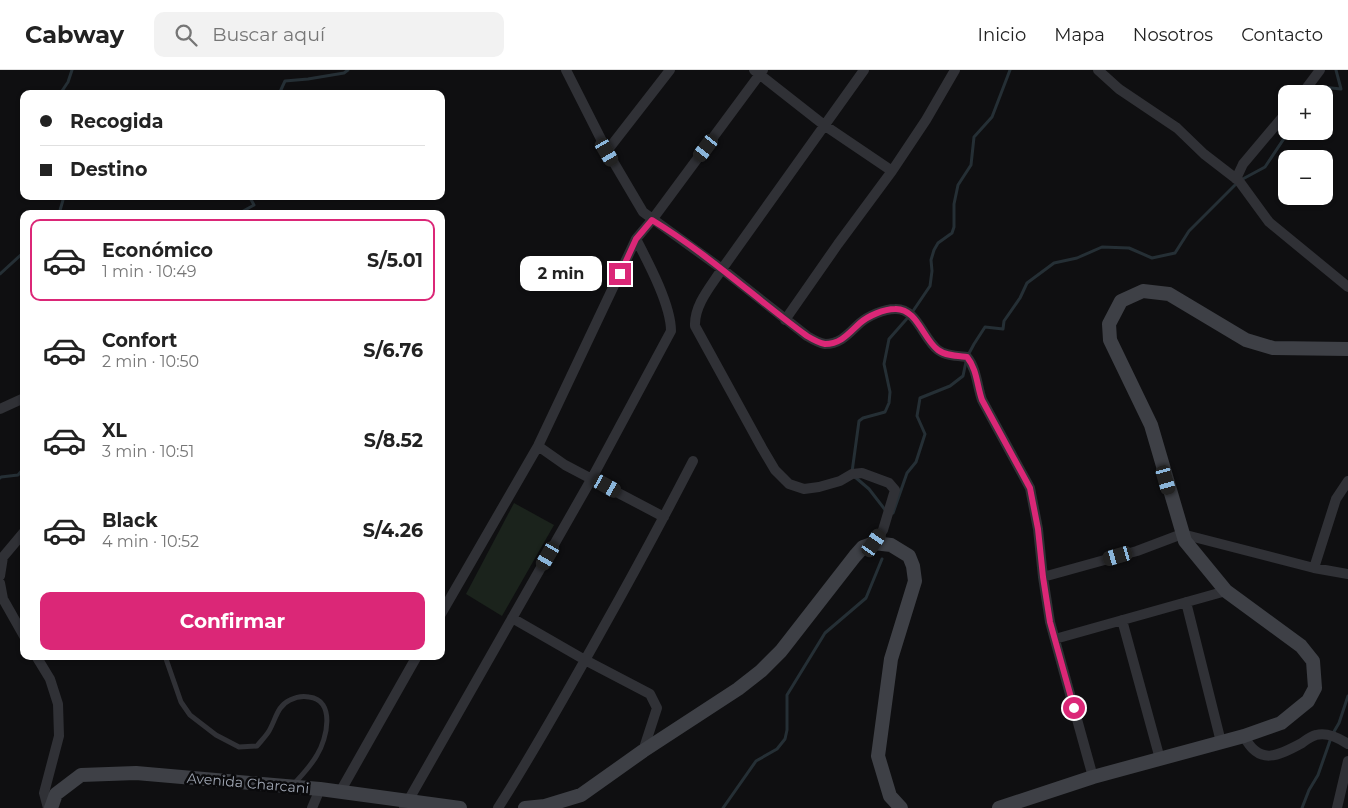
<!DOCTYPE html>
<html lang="es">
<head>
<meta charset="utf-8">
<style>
  :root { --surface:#fff; --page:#f2f2f2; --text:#222; --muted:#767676; --line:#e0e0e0; --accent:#db2777 }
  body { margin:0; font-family:Montserrat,sans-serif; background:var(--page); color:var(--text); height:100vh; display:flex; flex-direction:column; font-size:19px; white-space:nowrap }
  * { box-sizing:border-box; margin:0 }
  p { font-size:16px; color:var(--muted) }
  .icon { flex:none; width:28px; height:28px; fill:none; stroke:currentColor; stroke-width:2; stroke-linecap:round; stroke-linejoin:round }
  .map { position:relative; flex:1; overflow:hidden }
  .drawer { position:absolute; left:20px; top:140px; width:425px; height:450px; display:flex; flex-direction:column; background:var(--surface); border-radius:10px; box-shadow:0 1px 4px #0004 }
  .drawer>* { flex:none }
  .hud { position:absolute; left:20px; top:20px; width:425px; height:110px; border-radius:10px; box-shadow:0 1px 4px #0004; display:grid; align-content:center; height:110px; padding:0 20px; background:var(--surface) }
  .controls { position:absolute; left:1278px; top:15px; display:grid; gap:10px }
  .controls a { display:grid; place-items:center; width:55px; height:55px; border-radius:10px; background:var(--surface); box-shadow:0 1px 4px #0004; font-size:25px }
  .end { position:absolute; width:22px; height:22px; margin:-11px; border:6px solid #db2777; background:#fff; box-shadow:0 0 0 2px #fff }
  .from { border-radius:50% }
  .bubble { position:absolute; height:35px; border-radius:10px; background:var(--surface); box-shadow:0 1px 4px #0004; font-size:16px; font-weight:700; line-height:35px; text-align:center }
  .car { position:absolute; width:15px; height:30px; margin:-15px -8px; border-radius:6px; box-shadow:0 0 4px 1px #0007; background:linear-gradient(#222 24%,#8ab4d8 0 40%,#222 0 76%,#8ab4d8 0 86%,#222 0) }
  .hud b { display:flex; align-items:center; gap:18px; height:48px; font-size:19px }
  .hud b+b { border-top:1px solid var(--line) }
  .hud i { width:12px; height:12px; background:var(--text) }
  ul { padding:9px 0 0; list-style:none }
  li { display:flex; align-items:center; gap:15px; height:82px; margin:0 10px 8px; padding:0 10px; border:2px solid transparent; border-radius:10px }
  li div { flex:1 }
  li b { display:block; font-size:19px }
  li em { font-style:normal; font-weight:700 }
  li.selected { border-color:var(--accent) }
  li>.icon { width:45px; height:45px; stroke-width:1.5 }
  .button { display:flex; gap:10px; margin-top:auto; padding:10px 20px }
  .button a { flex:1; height:58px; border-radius:10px; background:var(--accent); color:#fff; font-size:20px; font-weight:700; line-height:58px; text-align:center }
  header { display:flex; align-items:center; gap:30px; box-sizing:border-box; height:70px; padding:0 25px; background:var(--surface); border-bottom:1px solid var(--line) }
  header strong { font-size:24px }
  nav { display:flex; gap:28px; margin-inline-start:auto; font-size:18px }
  .search { width:350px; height:45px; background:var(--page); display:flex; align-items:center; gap:12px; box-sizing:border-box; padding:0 18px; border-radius:10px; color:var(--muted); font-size:19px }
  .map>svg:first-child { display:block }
  .green { fill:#1b231c }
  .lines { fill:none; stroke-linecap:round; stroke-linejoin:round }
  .stream { stroke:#252f35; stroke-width:3 }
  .lane { stroke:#303136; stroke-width:5 }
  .street { stroke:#303136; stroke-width:10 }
  .secondary { stroke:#3e4046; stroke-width:14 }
  .route { stroke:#db2777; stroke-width:6 }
  .labels { text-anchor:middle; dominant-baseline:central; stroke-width:5; stroke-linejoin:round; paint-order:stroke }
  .street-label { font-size:14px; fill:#9fa6b3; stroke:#0a0a0c }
</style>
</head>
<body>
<header>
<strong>Cabway</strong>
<div class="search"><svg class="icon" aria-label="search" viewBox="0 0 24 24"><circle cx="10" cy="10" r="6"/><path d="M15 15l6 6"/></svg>Buscar aquí</div>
<nav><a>Inicio</a><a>Mapa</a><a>Nosotros</a><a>Contacto</a></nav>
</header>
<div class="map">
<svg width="1348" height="738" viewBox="0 0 1348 738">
  <rect width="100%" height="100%" fill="#0f0f11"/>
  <!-- green -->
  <path class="green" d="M514,433L554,455L502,546L466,524Z"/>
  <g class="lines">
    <!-- stream -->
    <path class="stream" d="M60,24L68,12L72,0
      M279,24L285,11L308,9L344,3L348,0
      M1320,24L1322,17L1341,19L1336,0
      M59,144L63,130L61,126
      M238,144L254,135L249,126
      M0,204L24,182
      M852,402L859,351L863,348L885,342L889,333L890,322L884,294L889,269L911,244L930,216L932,201L931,190L934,180L938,173L952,163L954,157V134L958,115L971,95L974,67L992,47L1010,0
      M855,407L869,419L886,441
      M0,408L1,407L18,405L24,398
      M893,443L907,403L916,392L925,364L917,346L920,328L950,316L963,306L967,287L974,274L985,257L1003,259L1004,251L1020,228L1027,213L1054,193L1077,188L1102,177L1129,178L1152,188L1175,183L1189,161L1239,111L1265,97L1289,61
      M723,738L756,691L777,679L785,669L787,660V625L825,563L866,528L882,489
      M1302,738L1309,720L1318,705L1332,665L1339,653L1348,626"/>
    <!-- lane -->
    <path class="lane" d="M165,586L181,632L190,645L216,665L239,677L257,676C261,671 266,666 269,661C276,649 277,636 290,630C296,627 304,626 309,627C336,630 327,669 317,685C311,696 301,706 293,715"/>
    <!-- street -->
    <path class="street" d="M566,0L607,81L643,142L722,199L807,266C812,269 819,273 825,274C841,274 849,263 860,253C868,246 884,239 895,239C917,238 923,269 938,280C946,286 958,286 967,287C977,299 977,316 982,330L1030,418L1038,459L1043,507L1050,552L1093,707
      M754,0L824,55L892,101
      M864,0L722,199C711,216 694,235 695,256L762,378L775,400L789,414L804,419L819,417L840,411L852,404L862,403L889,413L895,420L883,460L874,473
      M1098,0L1119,19L1177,58L1204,84L1239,111L1269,152L1348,217
      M1302,24L1320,0
      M607,81L670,0
      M1236,109L1243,94L1286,43
      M785,250L838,174L892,101L926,50L955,0
      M0,339L24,328
      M538,376L565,395L664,447
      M1314,498L1336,429L1348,411
      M0,506L3,487L24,462
      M1043,507L1137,481L1182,464L1314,498L1348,504
      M0,513L3,529L24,566
      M1186,532L1221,672
      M441,544L538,376L636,169L652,150L763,0
      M512,548L585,590L650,624L657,638L643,681
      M1122,550L1160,689
      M1055,569L1226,521
      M36,586L50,609L58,634L59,666L44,723L48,738
      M1244,666C1259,696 1278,686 1302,673C1306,670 1311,666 1316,665C1327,662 1339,668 1348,674
      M340,722L417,586
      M312,738L320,719
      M404,738L592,408L671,261C671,235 648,192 636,169
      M498,738C535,680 569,619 603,558C634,503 664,447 693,391
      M1337,738L1348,691"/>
    <!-- secondary -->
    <path class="secondary" d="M51,738L56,724L81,705L136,703L320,719L460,738
      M525,738L545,736L581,725L643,681L738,619L761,601L781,581L855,486L863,477L874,473L891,475L909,486L913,496L915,511L891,589L878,686L890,726L901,738
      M999,738L1093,707L1244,666L1281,653L1308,631L1315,618L1313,591L1301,576L1226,521L1185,471L1151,355L1110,270L1109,254L1121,231L1143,221L1169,224L1246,270L1273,278L1348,279"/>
  </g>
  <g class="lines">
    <!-- route -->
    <path class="route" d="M620,204L636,169L652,150C708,184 755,228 807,266C812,269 819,273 825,274C841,274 849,263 860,253C868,246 884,239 895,239C917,238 923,269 938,280C946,286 958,286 967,287C977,299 977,316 982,330L1030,418L1038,459L1043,507L1050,552L1074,638"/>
  </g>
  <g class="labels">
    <!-- street labels -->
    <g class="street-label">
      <text transform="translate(248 713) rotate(5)">Avenida Charcani</text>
    </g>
  </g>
</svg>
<div class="controls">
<a>+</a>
<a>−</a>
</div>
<i class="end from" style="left:1074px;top:638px"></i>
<i class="end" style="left:620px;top:204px"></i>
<div class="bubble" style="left:520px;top:186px;width:82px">2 min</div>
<i class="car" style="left:706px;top:78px;rotate:217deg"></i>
<i class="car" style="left:607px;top:82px;rotate:150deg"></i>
<i class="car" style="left:1166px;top:410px;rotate:164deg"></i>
<i class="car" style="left:607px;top:416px;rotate:119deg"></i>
<i class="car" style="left:874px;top:473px;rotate:35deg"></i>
<i class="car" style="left:548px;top:486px;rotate:210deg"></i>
<i class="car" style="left:1118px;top:486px;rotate:254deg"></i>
<div class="hud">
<b><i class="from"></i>Recogida</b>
<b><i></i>Destino</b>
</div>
<section class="drawer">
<ul>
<li class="selected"><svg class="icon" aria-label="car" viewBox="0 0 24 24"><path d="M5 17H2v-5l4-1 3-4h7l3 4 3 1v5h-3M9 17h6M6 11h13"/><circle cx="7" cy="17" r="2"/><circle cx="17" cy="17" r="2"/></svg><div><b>Económico</b><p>1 min · 10:49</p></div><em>S/5.01</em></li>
<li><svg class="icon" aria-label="car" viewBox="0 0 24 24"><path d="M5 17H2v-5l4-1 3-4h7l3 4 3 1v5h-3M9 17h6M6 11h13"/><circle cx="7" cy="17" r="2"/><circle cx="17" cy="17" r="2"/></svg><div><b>Confort</b><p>2 min · 10:50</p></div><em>S/6.76</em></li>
<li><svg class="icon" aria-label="car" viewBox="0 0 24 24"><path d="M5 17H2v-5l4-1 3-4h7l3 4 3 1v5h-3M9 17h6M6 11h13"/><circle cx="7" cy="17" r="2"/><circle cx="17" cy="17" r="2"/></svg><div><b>XL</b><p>3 min · 10:51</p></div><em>S/8.52</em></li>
<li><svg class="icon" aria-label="car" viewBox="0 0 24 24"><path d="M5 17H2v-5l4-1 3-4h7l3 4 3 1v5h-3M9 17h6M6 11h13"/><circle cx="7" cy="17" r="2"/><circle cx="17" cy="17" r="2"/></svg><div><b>Black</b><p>4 min · 10:52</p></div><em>S/4.26</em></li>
</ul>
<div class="button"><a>Confirmar</a></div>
</section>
</div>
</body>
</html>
